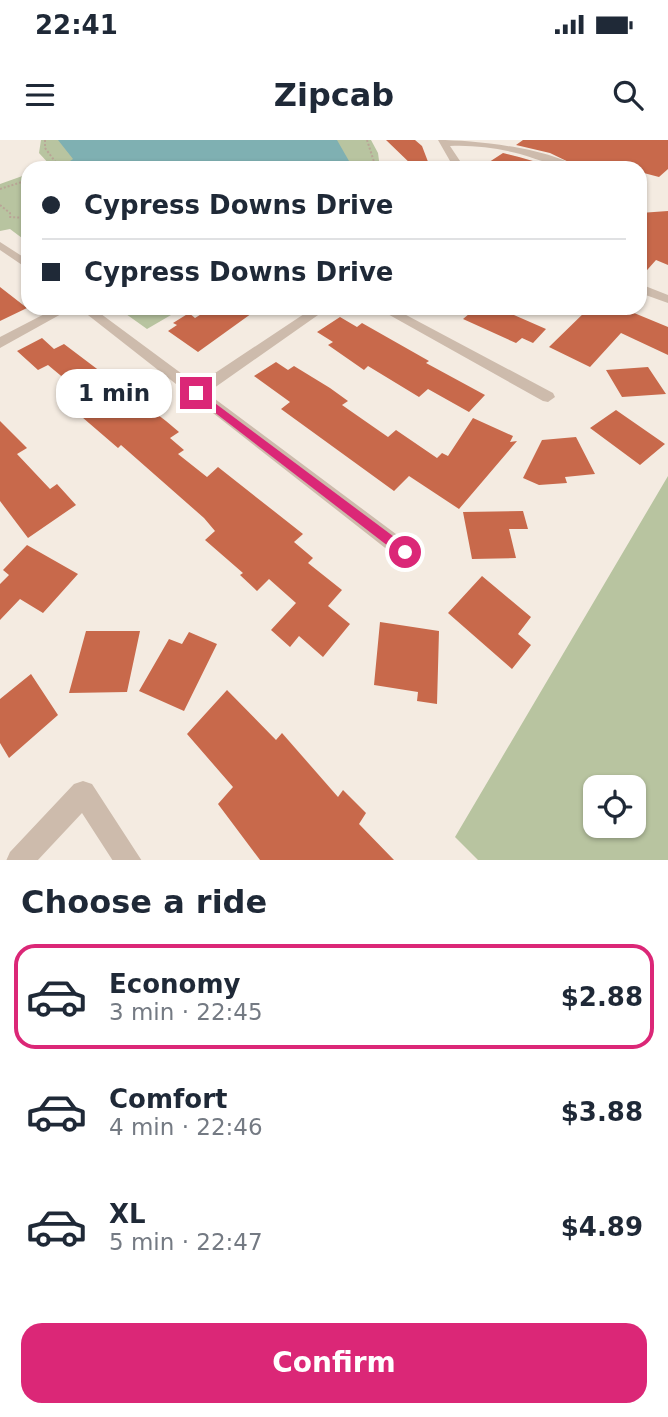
<!DOCTYPE html>
<html lang="en">
<head>
<meta charset="utf-8">
<style>
  :root { --surface:#fff; --page:#f6f6f7; --text:#1f2937; --muted:#747a83; --line:#e0e1e3; --accent:#db2777 }
  body { margin:0; font-family:"DejaVu Sans",sans-serif; background:var(--page); color:var(--text); height:100vh; display:flex; flex-direction:column; font-size:26px; white-space:nowrap }
  * { box-sizing:border-box; margin:0 }
  p { font-size:23px; color:var(--muted) }
  .icon { flex:none; width:38px; height:38px; fill:none; stroke:currentColor; stroke-width:2; stroke-linecap:round; stroke-linejoin:round }
  .map { position:relative; height:720px; overflow:hidden }
  .sheet { display:flex; flex-direction:column; background:var(--surface); flex:1 }
  .sheet>* { flex:none }
  .top-card { position:absolute; left:21px; top:21px; width:626px; height:154px; border-radius:21px; box-shadow:0 2px 5px #0004; display:grid; align-content:center; height:154px; padding:0 21px; background:var(--surface) }
  .tools { position:absolute; left:583px; top:635px; display:grid; gap:14px }
  .tools a { display:grid; place-items:center; width:63px; height:63px; border-radius:14px; background:var(--surface); box-shadow:0 2px 5px #0004; font-size:35px }
  .end { position:absolute; width:32px; height:32px; margin:-16px; border:9px solid #db2777; background:#fff; box-shadow:0 0 0 4px #fff }
  .from { border-radius:50% }
  .bubble { position:absolute; height:49px; border-radius:21px; background:var(--surface); box-shadow:0 2px 5px #0004; font-size:23px; font-weight:800; line-height:49px; text-align:center }
  .top-card b { display:flex; align-items:center; gap:24px; height:66px; font-size:26px }
  .top-card b+b { border-top:2px solid var(--line) }
  .top-card i { width:18px; height:18px; background:var(--text) }
  ul { padding:0; list-style:none }
  li { display:flex; align-items:center; gap:21px; height:105px; margin:0 14px 10px; padding:0 7px; border:4px solid transparent; border-radius:21px }
  li div { flex:1 }
  li b { display:block; font-size:26px }
  li em { font-style:normal; font-weight:800 }
  li.current { border-color:var(--accent) }
  li>.icon { width:63px; height:63px; stroke-width:1.5 }
  h2 { padding:0 21px; font-size:32px; line-height:84px }
  .button { display:flex; gap:14px; margin-top:auto; padding:14px 21px }
  .button a { flex:1; height:80px; border-radius:21px; background:var(--accent); color:#fff; font-size:28px; font-weight:800; line-height:80px; text-align:center }
  .status { display:flex; justify-content:space-between; align-items:center; height:49px; padding:0 35px; background:var(--surface); direction:ltr }
  .status svg { height:19px; fill:currentColor }
  header { display:flex; justify-content:space-between; align-items:center; height:91px; padding:0 21px; background:var(--surface); font-size:32px; font-weight:800 }
  .map>svg:first-child { display:block }
  .green { fill:#b8c4a0; fill-rule:evenodd }
  .water { fill:#7fb0b2 }
  .building { fill:#c8694b }
  .lines { fill:none; stroke-linecap:round; stroke-linejoin:round }
  .path { stroke:#b9a596; stroke-width:2; stroke-dasharray:2 2; stroke-linecap:butt }
  .street { fill:#cdbbac; fill-rule:evenodd }
  .route { fill:#db2777 }
</style>
</head>
<body>
<div class="status"><b>22:41</b><svg viewBox="0 0 49 12"><path d="M0 12V9h3v3zM5 12V6h3v6zM10 12V3h3v9zM15 12V0h3v12zM26 1h20v11H26zM47 4h2v5h-2z"/></svg></div>
<header><svg class="icon" aria-label="menu" viewBox="0 0 24 24"><path d="M4 6h16M4 12h16M4 18h16"/></svg>Zipcab<svg class="icon" aria-label="search" viewBox="0 0 24 24"><circle cx="10" cy="10" r="6"/><path d="M15 15l6 6"/></svg></header>
<div class="map">
<svg width="668" height="721" viewBox="0 0 668 721">
  <rect width="100%" height="100%" fill="#f4ebe1"/>
  <!-- green -->
  <path class="green" d="M41,0H371L378,13L380,28H44L50,25L39,13Z
    M28,34V96L22,98L10,89L0,91V44Z
    M122,168H183L147,189L119,169Z
    M668,336V720H478L455,697ZM595,648H634V686H595Z"/>
  <!-- water -->
  <path class="water" d="M58,0H337L349,21V28H60L73,19Z"/>
  <!-- building -->
  <path class="building" d="M386,0H415L422,6L430,27H414Z
    M523,0H668V29L659,37L640,32V28H581L550,13L516,5Z
    M503,13L519,17L557,28H480Z
    M668,71V125L656,120L640,138V73Z
    M0,147L27,168L0,181Z
    M211,168H259L198,212L168,191L177,185L173,183L189,173L195,178Z
    M476,168H521L514,175L546,189L533,203L522,198L516,203L463,179Z
    M589,168H622L668,187V215L621,193L590,227L549,207Z
    M340,177L357,187L362,183L429,221L426,223L485,255L469,272L428,249L419,257L368,226L364,230L328,205L333,202L317,192Z
    M42,198L54,209L64,204L166,281L179,292L170,298L184,310L178,314L207,337L218,327L303,394L294,402L313,418L308,423L342,450L328,466L350,484L323,517L299,496L290,507L271,490L296,463L269,439L257,451L240,435L243,433L205,400L215,391L204,378L121,305L118,308L68,265L73,262L67,256L78,250L48,225L38,230L17,211Z
    M276,222L288,230L294,226L330,248L348,261L342,265L388,297L396,290L437,318L442,313L448,316L473,278L513,296L510,302L517,301L459,369L409,336L394,351L281,269L290,262L254,236Z
    M648,227L666,254L622,257L606,230Z
    M616,270L665,304L640,325L590,288Z
    M0,281L27,308L17,314L50,349L57,344L76,365L28,398L0,361Z
    M576,297L595,334L565,337L567,343L539,345L523,338L542,300Z
    M523,371L528,389H509L516,418L472,419L463,372Z
    M27,405L78,434L43,473L20,459L0,480V444L9,435L3,430Z
    M482,436L531,477L518,494L531,505L512,529L448,473Z
    M380,482L439,491L437,564L417,561L418,552L374,545Z
    M86,491H140L127,552L69,553Z
    M189,492L217,504L184,571L139,551L169,499L182,504Z
    M31,534L58,575L9,618L0,603V559Z
    M227,550L276,600L282,593L338,657L343,650L366,673L359,684L394,720H260L218,664L233,647L187,594Z"/>
  <g class="lines">
    <!-- path -->
    <path class="path" d="M45,0V8L57,24L50,28
      M367,0L376,28
      M0,49L28,40
      M0,65L10,73V77L28,78"/>
    <!-- street -->
    <path class="street" d="M438,0C474,0 549,8 579,28C558,28 540,20 520,14C497,8 474,5 450,6L460,21V28H450V21Z
      M640,47L647,49V53H640Z
      M0,102L28,120V129L0,110Z
      M640,144L668,155V163L640,153Z
      M56,168H72L0,208V197Z
      M79,168H93L197,245L313,168H328L207,253L412,406L414,412L412,418L405,421L398,418Z
      M377,168H393L553,253L555,257L548,262L543,261Z
      M83,641L92,644L142,721H113L82,673L37,721H6L10,712L74,644Z"/>
  </g>
  <!-- route -->
  <path class="route" d="M196,249L409,408V416H401L192,255V250Z"/>
</svg>
<div class="tools">
<a><svg class="icon" aria-label="locate" viewBox="0 0 24 24"><circle cx="12" cy="12" r="6"/><path d="M12 2v4M12 18v4M2 12h4M18 12h4"/></svg></a>
</div>
<i class="end from" style="left:405px;top:412px"></i>
<i class="end" style="left:196px;top:253px"></i>
<div class="bubble" style="left:56px;top:229px;width:116px">1 min</div>
<div class="top-card">
<b><i class="from"></i>Cypress Downs Drive</b>
<b><i></i>Cypress Downs Drive</b>
</div>
</div>
<section class="sheet">
<h2>Choose a ride</h2>
<ul>
<li class="current"><svg class="icon" aria-label="car" viewBox="0 0 24 24"><path d="M5 17H2v-5l4-1 3-4h7l3 4 3 1v5h-3M9 17h6M6 11h13"/><circle cx="7" cy="17" r="2"/><circle cx="17" cy="17" r="2"/></svg><div><b>Economy</b><p>3 min · 22:45</p></div><em>$2.88</em></li>
<li><svg class="icon" aria-label="car" viewBox="0 0 24 24"><path d="M5 17H2v-5l4-1 3-4h7l3 4 3 1v5h-3M9 17h6M6 11h13"/><circle cx="7" cy="17" r="2"/><circle cx="17" cy="17" r="2"/></svg><div><b>Comfort</b><p>4 min · 22:46</p></div><em>$3.88</em></li>
<li><svg class="icon" aria-label="car" viewBox="0 0 24 24"><path d="M5 17H2v-5l4-1 3-4h7l3 4 3 1v5h-3M9 17h6M6 11h13"/><circle cx="7" cy="17" r="2"/><circle cx="17" cy="17" r="2"/></svg><div><b>XL</b><p>5 min · 22:47</p></div><em>$4.89</em></li>
</ul>
<div class="button"><a>Confirm</a></div>
</section>
</body>
</html>
